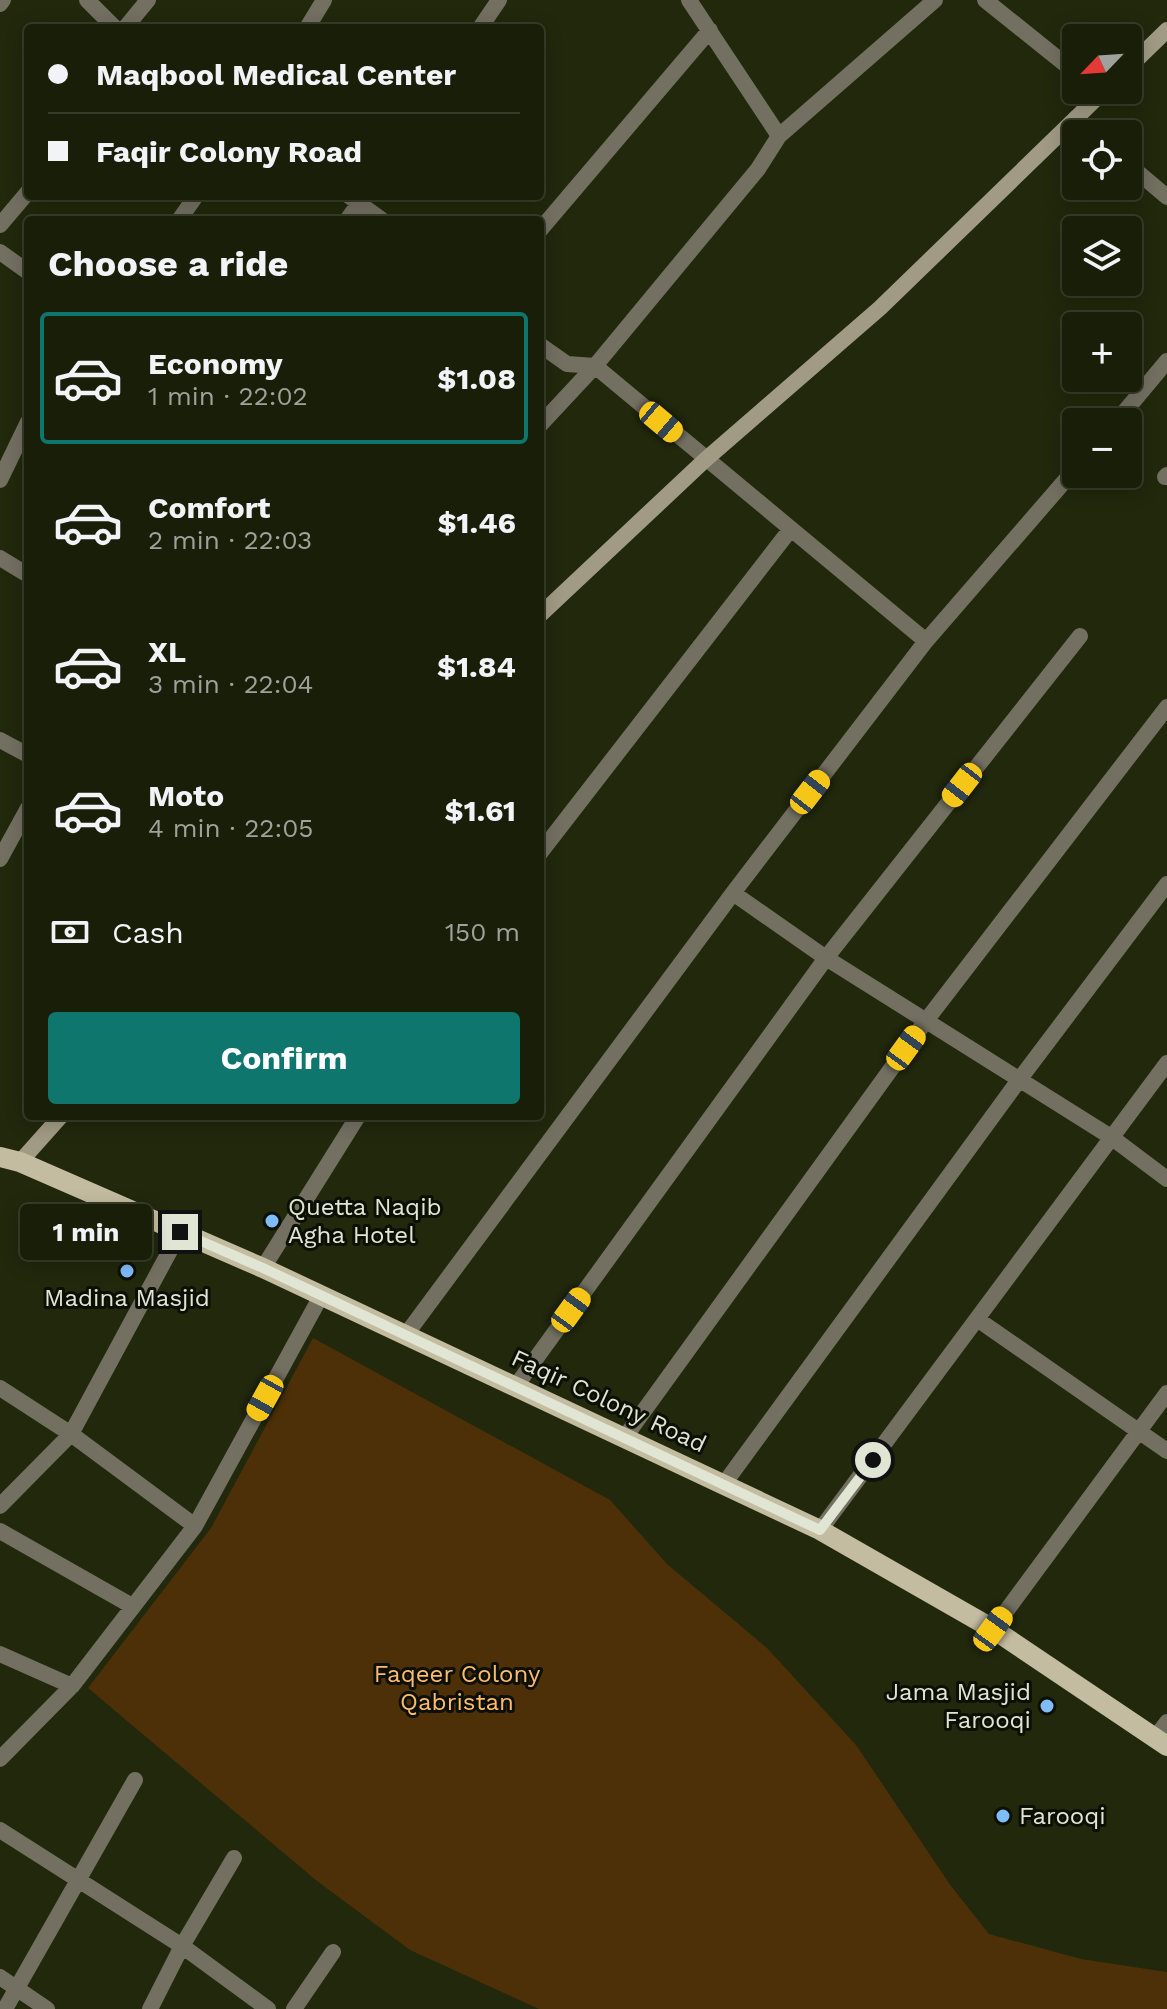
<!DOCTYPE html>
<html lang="en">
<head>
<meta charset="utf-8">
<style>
  :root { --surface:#191e09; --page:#222712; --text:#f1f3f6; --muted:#9fa29c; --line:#373c2a; --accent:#0f766e }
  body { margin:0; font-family:"Work Sans",sans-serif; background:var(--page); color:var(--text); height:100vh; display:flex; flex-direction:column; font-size:30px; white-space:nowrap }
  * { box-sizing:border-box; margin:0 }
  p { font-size:26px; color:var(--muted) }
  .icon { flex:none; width:44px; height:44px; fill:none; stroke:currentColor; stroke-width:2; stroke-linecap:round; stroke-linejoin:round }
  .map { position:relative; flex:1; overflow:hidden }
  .details { position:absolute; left:24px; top:216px; width:520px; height:904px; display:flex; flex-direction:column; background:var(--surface); border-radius:8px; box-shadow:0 4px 20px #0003,0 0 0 2px var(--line) }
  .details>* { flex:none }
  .guide { position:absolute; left:24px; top:24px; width:520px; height:176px; border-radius:8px; box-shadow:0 4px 20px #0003,0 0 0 2px var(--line); display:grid; align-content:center; height:176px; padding:0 24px; background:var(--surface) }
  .needle { width:52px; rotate:245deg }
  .controls { position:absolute; left:1062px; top:24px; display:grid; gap:16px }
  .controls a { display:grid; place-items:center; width:80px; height:80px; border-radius:8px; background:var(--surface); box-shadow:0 4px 20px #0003,0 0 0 2px var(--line); font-size:40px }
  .end { position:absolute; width:36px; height:36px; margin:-18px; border:10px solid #e0e5d4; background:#111; box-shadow:0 0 0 4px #111 }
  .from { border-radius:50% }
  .bubble { position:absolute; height:56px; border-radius:8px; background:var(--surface); box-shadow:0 4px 20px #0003,0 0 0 2px var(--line); font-size:26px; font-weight:700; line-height:56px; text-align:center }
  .car { position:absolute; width:24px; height:48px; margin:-24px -12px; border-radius:10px; box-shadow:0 0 6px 2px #0007; background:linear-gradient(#f5c518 24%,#345 0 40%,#f5c518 0 76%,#345 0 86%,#f5c518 0) }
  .guide b { display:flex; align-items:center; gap:28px; height:76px; font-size:30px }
  .guide b+b { border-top:2px solid var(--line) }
  .guide i { width:20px; height:20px; background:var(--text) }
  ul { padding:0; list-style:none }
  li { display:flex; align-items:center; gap:24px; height:132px; margin:0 16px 12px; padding:0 8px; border:4px solid transparent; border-radius:8px }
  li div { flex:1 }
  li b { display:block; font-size:30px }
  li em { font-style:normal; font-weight:700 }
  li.active { border-color:var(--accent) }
  li>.icon { width:72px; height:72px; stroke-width:1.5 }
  h2 { padding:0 24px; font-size:36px; line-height:96px }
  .pay { display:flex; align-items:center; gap:20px; height:88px; padding:0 24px; font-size:30px }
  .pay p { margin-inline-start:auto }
  .action { display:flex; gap:16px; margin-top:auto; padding:16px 24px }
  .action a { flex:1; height:92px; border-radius:8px; background:var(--accent); color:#fff; font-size:32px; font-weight:700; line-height:92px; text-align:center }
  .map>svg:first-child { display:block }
  .green { fill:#4d3007 }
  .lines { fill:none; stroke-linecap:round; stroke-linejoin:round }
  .street { stroke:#737062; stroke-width:16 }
  .secondary { stroke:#a19b85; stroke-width:16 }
  .primary { stroke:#c4bca0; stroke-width:20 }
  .route { stroke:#e0e5d4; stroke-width:10 }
  .poi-dot { fill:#7fbdfa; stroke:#0c0f04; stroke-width:3 }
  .labels { text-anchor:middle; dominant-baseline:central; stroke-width:6; stroke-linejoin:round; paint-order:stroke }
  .poi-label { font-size:24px; fill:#e0e5d4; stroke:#0c0f04; text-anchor:start }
  .street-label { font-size:24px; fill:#e0e5d4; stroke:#0c0f04 }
  .park-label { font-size:24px; fill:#ffbb6c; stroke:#0c0f04 }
</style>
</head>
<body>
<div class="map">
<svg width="1167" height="2009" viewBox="0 0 1167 2009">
  <rect width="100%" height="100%" fill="#21280c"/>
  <!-- green -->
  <path class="green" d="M313,1338L610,1500L667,1564L767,1648L856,1745L951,1886L989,1934L1081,1959L1167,1972V2009H539L410,1950L317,1881L88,1688L211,1528Z"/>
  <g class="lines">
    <!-- street -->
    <path class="street" d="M87,0L115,28
      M689,0L779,136
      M985,0L1076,73
      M0,4L3,0
      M125,28L148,0
      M307,28L324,0
      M480,28L499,0
      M1075,119L1093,134
      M1128,164L1167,197
      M349,196L382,220
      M179,220L196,196
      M347,220L364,196
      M0,225L28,192
      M540,230L710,30
      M0,252L28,272
      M540,345L567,364L595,366L926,641
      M1116,422L1167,361
      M540,425L595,366L758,169L779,136L935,0
      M1165,477L1167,475
      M0,480L28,422
      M0,558L28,575
      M0,740L28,755
      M540,853L790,530
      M0,859L28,808
      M733,893L826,958L1111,1137L1167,1179
      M263,1268L358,1116
      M977,1319L1167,1451
      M405,1336L733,893L926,641L1076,468
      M516,1386L826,958L1080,636
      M0,1388L71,1434L195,1526
      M625,1437L925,1022L1167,707
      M724,1484L1019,1080L1167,884
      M0,1506L71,1434L180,1232
      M820,1530L1167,1063
      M0,1531L132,1606
      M993,1629L1167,1393
      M0,1654L72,1686
      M1155,1738L1167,1722
      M0,1759L72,1686L195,1526L321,1296
      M0,1830L182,1946L268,2009
      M0,1977L47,2009
      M5,2009L135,1780
      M150,2009L182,1946L234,1858
      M294,2009L333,1952"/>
    <!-- secondary -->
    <path class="secondary" d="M1128,68L1167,30
      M540,615L705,460L880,308L1105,90
      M20,1162L61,1116"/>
    <!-- primary -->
    <path class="primary" d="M0,1157L20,1162L263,1268L820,1530L993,1629L1167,1746"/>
  </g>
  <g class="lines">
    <!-- route -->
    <path class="route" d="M180,1232L263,1268L820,1530L873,1460"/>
  </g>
  <!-- markers -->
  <g class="poi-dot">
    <circle cx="272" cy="1221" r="8"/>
    <circle cx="127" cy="1271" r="8"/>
    <circle cx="1047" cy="1706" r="8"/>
    <circle cx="1003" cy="1816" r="8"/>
  </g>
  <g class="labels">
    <!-- poi labels -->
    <g class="poi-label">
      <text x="288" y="1207">Quetta Naqib<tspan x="288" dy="28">Agha Hotel</tspan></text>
      <text x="127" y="1298" text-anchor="middle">Madina Masjid</text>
      <text x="1031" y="1692" text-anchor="end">Jama Masjid<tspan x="1031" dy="28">Farooqi</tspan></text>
      <text x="1019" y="1816">Farooqi</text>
    </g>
    <!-- street labels -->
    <g class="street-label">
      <text transform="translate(609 1401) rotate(25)">Faqir Colony Road</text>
    </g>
    <!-- park labels -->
    <g class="park-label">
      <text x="457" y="1674">Faqeer Colony<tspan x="457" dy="28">Qabristan</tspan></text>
    </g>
  </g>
</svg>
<div class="controls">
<a><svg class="needle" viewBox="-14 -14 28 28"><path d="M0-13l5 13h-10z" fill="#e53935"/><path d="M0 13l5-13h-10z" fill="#9fa29c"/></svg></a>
<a><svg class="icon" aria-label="locate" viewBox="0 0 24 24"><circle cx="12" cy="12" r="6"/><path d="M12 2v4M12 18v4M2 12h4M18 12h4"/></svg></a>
<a><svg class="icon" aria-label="layers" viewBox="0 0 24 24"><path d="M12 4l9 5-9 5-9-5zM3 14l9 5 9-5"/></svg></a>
<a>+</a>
<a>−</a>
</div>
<i class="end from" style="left:873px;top:1460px"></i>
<i class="end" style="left:180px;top:1232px"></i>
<div class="bubble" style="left:20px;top:1204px;width:132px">1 min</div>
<i class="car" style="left:661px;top:422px;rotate:130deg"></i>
<i class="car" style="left:962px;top:785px;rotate:218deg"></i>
<i class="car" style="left:810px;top:792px;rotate:38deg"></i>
<i class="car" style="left:906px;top:1048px;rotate:36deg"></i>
<i class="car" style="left:571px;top:1310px;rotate:36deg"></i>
<i class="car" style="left:265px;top:1398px;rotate:209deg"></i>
<i class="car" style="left:993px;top:1629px;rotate:36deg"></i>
<div class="guide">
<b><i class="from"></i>Maqbool Medical Center</b>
<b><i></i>Faqir Colony Road</b>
</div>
<section class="details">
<h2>Choose a ride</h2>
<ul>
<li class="active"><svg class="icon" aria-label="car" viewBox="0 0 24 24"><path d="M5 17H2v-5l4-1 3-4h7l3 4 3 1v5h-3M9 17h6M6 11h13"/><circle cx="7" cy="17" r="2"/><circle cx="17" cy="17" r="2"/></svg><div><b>Economy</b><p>1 min · 22:02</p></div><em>$1.08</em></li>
<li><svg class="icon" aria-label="car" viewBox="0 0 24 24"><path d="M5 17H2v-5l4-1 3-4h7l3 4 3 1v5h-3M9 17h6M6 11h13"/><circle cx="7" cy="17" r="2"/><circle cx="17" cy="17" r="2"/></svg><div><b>Comfort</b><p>2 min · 22:03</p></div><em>$1.46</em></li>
<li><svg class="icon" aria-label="car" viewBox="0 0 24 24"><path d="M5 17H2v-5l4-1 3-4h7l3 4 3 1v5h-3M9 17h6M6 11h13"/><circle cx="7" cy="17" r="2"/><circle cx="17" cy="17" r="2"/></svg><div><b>XL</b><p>3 min · 22:04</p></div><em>$1.84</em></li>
<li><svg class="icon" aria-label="car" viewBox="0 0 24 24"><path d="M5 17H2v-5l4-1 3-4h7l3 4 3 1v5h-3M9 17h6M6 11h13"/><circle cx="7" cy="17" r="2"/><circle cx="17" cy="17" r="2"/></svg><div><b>Moto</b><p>4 min · 22:05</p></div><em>$1.61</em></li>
</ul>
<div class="pay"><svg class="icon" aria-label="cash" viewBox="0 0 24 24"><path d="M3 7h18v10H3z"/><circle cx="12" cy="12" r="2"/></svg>Cash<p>150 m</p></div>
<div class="action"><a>Confirm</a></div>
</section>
</div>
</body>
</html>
